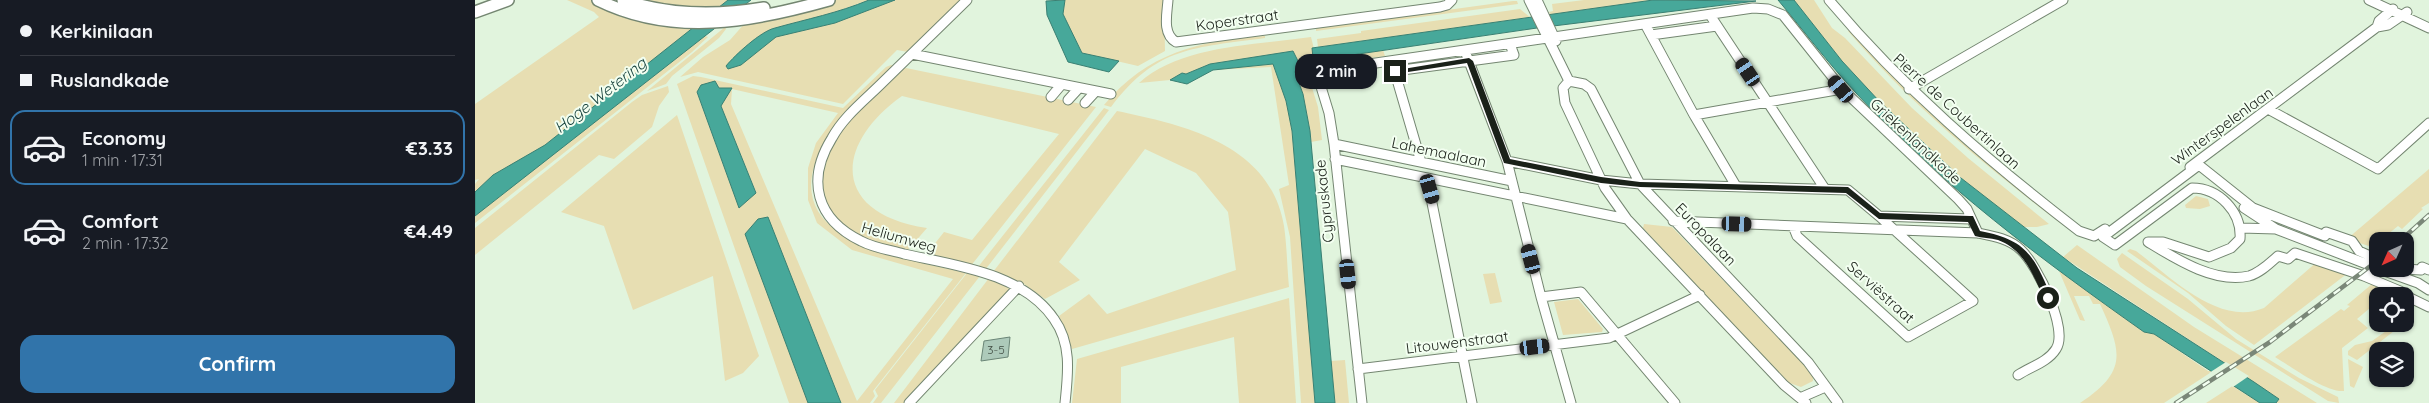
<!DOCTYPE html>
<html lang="en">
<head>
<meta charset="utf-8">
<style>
  :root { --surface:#171b24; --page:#242831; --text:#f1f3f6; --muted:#9ea1a6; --line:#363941; --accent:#3174aa }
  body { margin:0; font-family:Quicksand,sans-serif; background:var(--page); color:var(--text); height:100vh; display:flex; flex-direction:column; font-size:19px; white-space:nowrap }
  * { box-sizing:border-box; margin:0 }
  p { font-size:16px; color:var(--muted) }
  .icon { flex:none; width:28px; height:28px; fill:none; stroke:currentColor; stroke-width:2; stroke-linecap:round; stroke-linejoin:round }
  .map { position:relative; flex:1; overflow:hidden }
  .panel { display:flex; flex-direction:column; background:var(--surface); width:475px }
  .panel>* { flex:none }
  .banner { display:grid; align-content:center; height:110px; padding:0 20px; background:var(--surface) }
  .needle { width:32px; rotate:225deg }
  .controls { position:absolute; left:1894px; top:232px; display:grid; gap:10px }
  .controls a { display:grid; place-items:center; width:45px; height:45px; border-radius:10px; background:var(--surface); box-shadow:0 1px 4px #0004; font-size:25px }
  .end { position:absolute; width:22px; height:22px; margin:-11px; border:6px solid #1a2119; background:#fff; box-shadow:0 0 0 2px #fff }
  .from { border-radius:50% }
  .bubble { position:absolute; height:35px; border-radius:15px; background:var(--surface); box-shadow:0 1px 4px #0004; font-size:16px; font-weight:700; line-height:35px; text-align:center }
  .car { position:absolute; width:15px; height:30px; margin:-15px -8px; border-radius:6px; box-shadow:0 0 4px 1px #0007; background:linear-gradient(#222 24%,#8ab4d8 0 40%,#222 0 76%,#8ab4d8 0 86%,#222 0) }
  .banner b { display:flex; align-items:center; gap:18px; height:48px; font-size:19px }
  .banner b+b { border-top:1px solid var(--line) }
  .banner i { width:12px; height:12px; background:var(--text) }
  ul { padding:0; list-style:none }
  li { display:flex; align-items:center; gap:15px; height:75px; margin:0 10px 8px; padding:0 10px; border:2px solid transparent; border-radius:15px }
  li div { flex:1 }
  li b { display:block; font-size:19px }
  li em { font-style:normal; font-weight:700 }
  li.on { border-color:var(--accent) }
  li>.icon { width:45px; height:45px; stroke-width:1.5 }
  .primary-button { display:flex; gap:10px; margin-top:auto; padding:10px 20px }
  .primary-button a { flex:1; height:58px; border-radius:15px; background:var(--accent); color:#fff; font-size:20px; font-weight:700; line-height:58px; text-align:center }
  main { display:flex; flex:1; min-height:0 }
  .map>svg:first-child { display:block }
  .green { fill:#e7deb2; fill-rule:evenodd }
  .water { fill:#47a89a; stroke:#3a8073 }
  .pier { fill:#e1f4dd }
  .building { fill:#adcaba; stroke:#6a8576 }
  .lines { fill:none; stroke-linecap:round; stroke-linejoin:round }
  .minor-casing { stroke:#748671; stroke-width:11 }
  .major-casing { stroke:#748671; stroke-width:14 }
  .minor { stroke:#fff; stroke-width:9 }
  .major { stroke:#fff; stroke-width:11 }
  .rail-casing { stroke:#7a8778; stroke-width:4.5 }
  .rail { stroke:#f3fff1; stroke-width:2.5; stroke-dasharray:8; stroke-linecap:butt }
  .route { fill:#1a2119 }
  .labels { text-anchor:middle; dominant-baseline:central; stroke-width:4; stroke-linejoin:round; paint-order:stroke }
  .number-label { font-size:12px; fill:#3f4b41 }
  .street-label { font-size:15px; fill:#1a2119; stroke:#f3fff1 }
  .water-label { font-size:16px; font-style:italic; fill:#1b4640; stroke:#f3fff1 }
</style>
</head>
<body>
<main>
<section class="panel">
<div class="banner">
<b><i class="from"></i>Kerkinilaan</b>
<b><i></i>Ruslandkade</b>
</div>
<ul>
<li class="on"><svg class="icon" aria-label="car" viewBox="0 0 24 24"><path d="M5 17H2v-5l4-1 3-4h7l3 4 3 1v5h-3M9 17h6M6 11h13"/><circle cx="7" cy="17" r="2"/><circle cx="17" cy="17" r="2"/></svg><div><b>Economy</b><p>1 min · 17:31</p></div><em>€3.33</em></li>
<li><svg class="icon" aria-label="car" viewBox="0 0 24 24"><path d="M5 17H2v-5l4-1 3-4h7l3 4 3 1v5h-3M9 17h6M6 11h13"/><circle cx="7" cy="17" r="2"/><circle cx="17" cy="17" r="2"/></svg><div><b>Comfort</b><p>2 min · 17:32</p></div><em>€4.49</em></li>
</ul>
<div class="primary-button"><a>Confirm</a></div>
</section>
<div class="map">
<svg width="1954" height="403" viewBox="0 0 1954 403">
  <rect width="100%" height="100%" fill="#e1f4dd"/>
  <!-- green -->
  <path class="green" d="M92,0H116L144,16L169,22L225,24L70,145L19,175L0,192V184L4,179L0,180V104L124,17L119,12Z
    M155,0H253L243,9L230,11Z
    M361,0H394L343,18L299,28L254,61L301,37L360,23L420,0H488L433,52L422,50L368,104L223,72L205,77L228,57L255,40L270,23Z
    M590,0H689L690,51L663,66L607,53L588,14Z
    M1109,0H1178L1076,15L1074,12L1078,11L1077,4Z
    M1319,0H1339L1357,28L1370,38L1437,108L1493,158L1574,224L1562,227H1547L1486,178L1405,102L1367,61Z
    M1038,1H1042L1043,4L841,31V28Z
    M1045,9L1056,18L843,47L842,39L886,33V31Z
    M250,27L251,29L244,38L197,76L191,84L172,91Z
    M1373,31H1376C1440,105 1516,168 1594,227L1592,228C1514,169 1437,106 1373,31Z
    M230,36L233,37L217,52L0,223V216Z
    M790,36V38C719,48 682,46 636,107L629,105C672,53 725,40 790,36Z
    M836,37L844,69L839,72V77L834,78L843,107L847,140L836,142C835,110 820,82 818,51L735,64L711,74L707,73L695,80L664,83C705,45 782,45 836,37Z
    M908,50L910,56L850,64L851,68L848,69L845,57L856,58Z
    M790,63L798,64C808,85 813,108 817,131L840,403H826L815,237L804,189L814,185L796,67L738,70Z
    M416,65L421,66L356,131C286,240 418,255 491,273L398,391L400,396L395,403H366L293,218L283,219L306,328L333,403H314L202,84L218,76L226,77L368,108L411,67ZM239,81L244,88L246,106L281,192L264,208L222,93ZM257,89L363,113L341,143L333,168V200L342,223L377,250L478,279L382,401L256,104Z
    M431,68L621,107L495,267L450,256L469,232L497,240L584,134L427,96C357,146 358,214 452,228L432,251C419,248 404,245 392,240C341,219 335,168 367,128C383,107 405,89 423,71Z
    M193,86L194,92L184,106L177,127L139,159L124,155L0,255V228L157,102L167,95Z
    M629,108L634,110L510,270L503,267Z
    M642,111C709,125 795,144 809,226C812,246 812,267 814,287L597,349L584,316L614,294L632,314L761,270L753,212L721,173L670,149L584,262L605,280L570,299L549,284L518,272Z
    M202,115L284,356L268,373L250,381L238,276L158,310L129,226L86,212Z
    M1954,169V203L1946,208L1948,209L1927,229L1923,226L1897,247L1872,239Z
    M1721,196L1733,199L1735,206L1725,209L1711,208L1710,205Z
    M1169,224L1197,227L1338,374V381L1326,387L1309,381L1168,228Z
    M1602,245L1719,327L1842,403H1801L1804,399L1779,382L1588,257Z
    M1655,249L1661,251C1695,276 1743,327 1789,308L1843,261L1873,273L1779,345L1751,326L1713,293L1652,251Z
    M1647,253L1713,299L1761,339L1824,378L1863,397L1864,403L1853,401L1671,286L1645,267L1642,259Z
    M1584,271L1669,332L1679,334L1733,371H1738L1689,403H1605C1653,371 1647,352 1625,304H1618L1614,296H1599L1610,321L1605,320Z
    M492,273L505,276L406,403H398L403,396L400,390Z
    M1020,273L1027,302L1015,304L1008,274Z
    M514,278L531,285L534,289L530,297L429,403H419Z
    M1897,284L1920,288L1910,296H1902V302L1882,319L1893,328L1867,348L1869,391C1852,393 1815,366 1800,357L1866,309L1869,311L1875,306L1872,305Z
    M814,298L821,403H764L759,337L646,367V403H597L602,359Z
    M1103,299L1128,329L1127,332L1088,335L1079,302Z
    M1921,324H1928L1882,360L1873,355V351L1880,345L1897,341Z
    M1873,359L1888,367L1879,388L1875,386Z
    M870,360L874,403H860L856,361Z
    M1759,385L1762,389L1785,403H1731Z"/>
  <!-- water -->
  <path class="water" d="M253,0H276L0,216V192L18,175L70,145Z
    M394,0H420L360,23L301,37L266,65L253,69L251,66C260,55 286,31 300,28C332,19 363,13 394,0Z
    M590,0L588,14L607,53L644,61L634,72L593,62L572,15L571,1Z
    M1178,0L1281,1L1062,28L856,58H838L837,48Z
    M1303,0H1319L1367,61L1405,102L1486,178L1602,268L1779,382L1804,399L1801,403H1785L1679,334L1669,332C1567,260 1466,185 1381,93C1353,63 1329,31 1303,0Z
    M818,51L823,61L820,72L828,94L835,131L860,403H840L817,131L811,101L798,64L738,70L712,84L695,80L707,73L711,74L735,64Z
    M240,81L244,88H257L246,106L281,193L264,208L222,92L226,85Z
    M293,217L366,403H333L270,234L283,219Z"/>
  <!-- pier -->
  <path class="pier" d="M1751,362L1774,376L1758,387L1734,373Z"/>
  <!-- building -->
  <path class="building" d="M535,337L533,357L506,361L509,341Z"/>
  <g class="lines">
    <defs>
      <path id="minor" d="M492,0C464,27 436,55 408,82C390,100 369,116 357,138C331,180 341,219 386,241C399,248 415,250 429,254C479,265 548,273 579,319C597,344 593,374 590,403
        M693,0C692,14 687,34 701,42L965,7L972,5L977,0
        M1054,0L1094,81
        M1062,0L1081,41
        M1354,0C1428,88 1513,161 1604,231L1619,236L1630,229
        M1894,0L1954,28
        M1235,15L1350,189
        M1170,24L1219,115L1261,186
        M1902,27L1904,21L1918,9
        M1176,35L1242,26
        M990,51L1032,161L1066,297L1096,403
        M437,54L636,94
        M918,66L946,162
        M920,71L1039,55L1035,44
        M1094,81L1109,84L1116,89L1165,184L1333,362L1363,403
        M1094,81L1088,88L1090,103L1130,188L1152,219L1309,385L1331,403
        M1434,89L1588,0
        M576,97L587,84
        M593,100L604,88
        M610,103L621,91
        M1793,109L1903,169L1954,123
        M1219,115L1367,89
        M859,144L1037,181
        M860,159L1152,219
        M1032,161L1126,180L1165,184L1373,190L1404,216L1495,219
        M1715,167L1902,27L1913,25L1932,12
        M952,178L997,403
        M1769,208L1801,229L1902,268
        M1198,221L1503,233C1518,236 1535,239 1546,250C1562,265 1594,329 1581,349C1573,362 1555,367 1543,375
        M1318,226L1322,236L1433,337L1498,301L1404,216
        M1766,228L1801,229
        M1902,259L1884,251L1877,241L1851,232L1850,236L1778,208L1724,165L1628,237L1640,245L1717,188C1744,188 1767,212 1765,239L1756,248L1734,257L1688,242H1673C1701,259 1740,284 1774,276C1785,273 1795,263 1803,256L1813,259L1820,253L1889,276L1902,264
        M1904,269L1943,283L1954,290
        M1929,269L1946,270L1947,267L1954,270
        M1893,273L1889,276L1925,291V293L1954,307
        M1066,297L1106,292L1200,403
        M883,369L1134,338L1225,295
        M1325,398L1348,388L1349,384
        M434,403L544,286
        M887,403L859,144L854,113L843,77L846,71L1278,8L1293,9L1308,15L1367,89L1483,199L1492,209L1503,233"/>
      <path id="major" d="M123,0C198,37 276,22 354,0
        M148,0C195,16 241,16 289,8
        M0,12L33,0"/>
    </defs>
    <!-- minor casing -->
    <use href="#minor" class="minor-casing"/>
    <!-- major casing -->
    <use href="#major" class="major-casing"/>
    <!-- minor -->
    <use href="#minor" class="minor"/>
    <!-- major -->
    <use href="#major" class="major"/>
    <defs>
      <path id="rail" d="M1925,241L1954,215
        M1701,403L1795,342L1902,261"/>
    </defs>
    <!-- rail casing -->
    <use href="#rail" class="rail-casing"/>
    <!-- rail -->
    <use href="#rail" class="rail"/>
  </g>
  <!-- route -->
  <path class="route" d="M994,58L998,61L1035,159L1126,177L1165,182L1373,187L1405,213L1495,216H1498L1505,231C1553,240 1559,257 1577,298L1573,301L1570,300C1558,276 1550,250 1523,240C1515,238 1507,238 1500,236L1493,222L1404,219L1371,193L1165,187L1126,183L1029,163L992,63L920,74L916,71Z"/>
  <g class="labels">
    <!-- number labels -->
    <g class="number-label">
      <text x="521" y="349">3-5</text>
    </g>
    <!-- street labels -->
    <g class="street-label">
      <text transform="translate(762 20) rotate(-8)">Koperstraat</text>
      <text transform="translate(1482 111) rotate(42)">Pierre de Coubertinlaan</text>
      <text transform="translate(1747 126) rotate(-36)">Winterspelenlaan</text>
      <text transform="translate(1441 141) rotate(43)">Griekenlandkade</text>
      <text transform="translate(964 152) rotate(12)">Lahemaalaan</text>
      <text transform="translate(849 201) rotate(-96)">Cypruskade</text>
      <text transform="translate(1231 234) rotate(46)">Europalaan</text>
      <text transform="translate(424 237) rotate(16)">Heliumweg</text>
      <text transform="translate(1406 292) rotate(42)">Serviëstraat</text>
      <text transform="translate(982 342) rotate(-7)">Litouwenstraat</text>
    </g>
    <!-- water labels -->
    <g class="water-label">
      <text transform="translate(125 95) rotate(-38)">Hoge Wetering</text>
    </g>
  </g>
</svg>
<div class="controls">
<a><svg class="needle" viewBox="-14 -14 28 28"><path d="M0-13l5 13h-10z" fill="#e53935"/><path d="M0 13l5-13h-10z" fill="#9ea1a6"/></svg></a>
<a><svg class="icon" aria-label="locate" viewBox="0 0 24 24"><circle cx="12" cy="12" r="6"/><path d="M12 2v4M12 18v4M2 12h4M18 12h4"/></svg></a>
<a><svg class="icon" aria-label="layers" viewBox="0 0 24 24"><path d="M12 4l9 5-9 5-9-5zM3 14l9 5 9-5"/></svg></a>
</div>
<i class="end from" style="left:1573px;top:298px"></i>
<i class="end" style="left:920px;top:71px"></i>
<div class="bubble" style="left:820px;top:54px;width:82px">2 min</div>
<i class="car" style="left:1273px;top:72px;rotate:326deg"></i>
<i class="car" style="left:1366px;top:89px;rotate:320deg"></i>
<i class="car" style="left:955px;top:189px;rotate:164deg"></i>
<i class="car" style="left:1262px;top:224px;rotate:92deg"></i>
<i class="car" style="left:1056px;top:259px;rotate:345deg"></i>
<i class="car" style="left:873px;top:274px;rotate:174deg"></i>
<i class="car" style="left:1060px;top:347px;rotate:83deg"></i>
</div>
</main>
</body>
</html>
